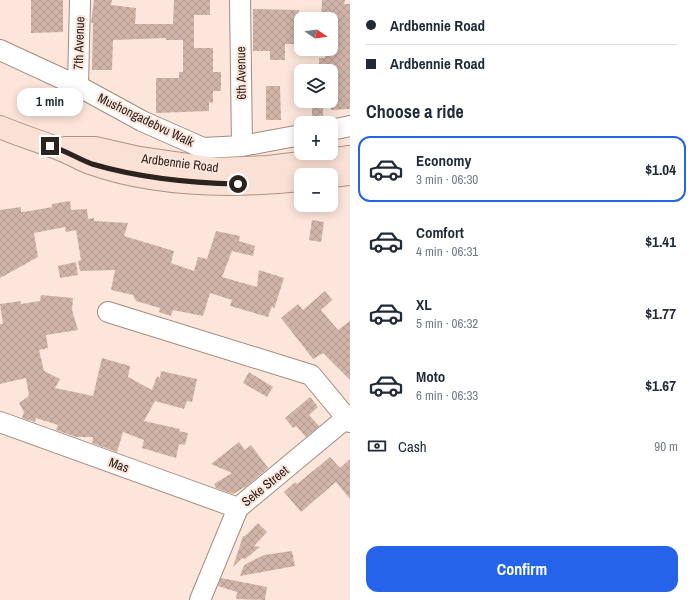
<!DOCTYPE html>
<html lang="en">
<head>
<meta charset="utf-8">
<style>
  :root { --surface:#fff; --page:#f2f2f3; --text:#1f2937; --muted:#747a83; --line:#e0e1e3; --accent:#2563eb }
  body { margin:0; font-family:"Archivo Narrow",sans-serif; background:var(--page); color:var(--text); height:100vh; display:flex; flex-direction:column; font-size:15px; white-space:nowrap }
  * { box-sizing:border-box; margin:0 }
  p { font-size:13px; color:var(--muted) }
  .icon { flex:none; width:22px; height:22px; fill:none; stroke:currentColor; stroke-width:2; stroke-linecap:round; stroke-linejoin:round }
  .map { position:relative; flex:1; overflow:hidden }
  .side { display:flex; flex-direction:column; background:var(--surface); width:344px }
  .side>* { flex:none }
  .guide { display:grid; align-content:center; height:88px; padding:0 16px; background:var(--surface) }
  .needle { width:26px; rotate:103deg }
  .controls { position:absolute; left:294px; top:12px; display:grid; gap:8px }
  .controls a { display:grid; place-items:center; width:44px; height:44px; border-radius:8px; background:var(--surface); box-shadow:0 2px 10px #0003; font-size:20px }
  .end { position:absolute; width:18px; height:18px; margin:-9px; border:5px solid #2d231e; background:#fff; box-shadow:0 0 0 2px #fff }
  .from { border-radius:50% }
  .bubble { position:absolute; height:28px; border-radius:12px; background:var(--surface); box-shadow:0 2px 10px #0003; font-size:13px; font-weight:700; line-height:28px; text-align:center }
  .guide b { display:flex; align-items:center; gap:14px; height:38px; font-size:15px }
  .guide b+b { border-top:1px solid var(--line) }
  .guide i { width:10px; height:10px; background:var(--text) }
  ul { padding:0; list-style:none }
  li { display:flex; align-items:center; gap:12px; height:66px; margin:0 8px 6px; padding:0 8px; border:2px solid transparent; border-radius:12px }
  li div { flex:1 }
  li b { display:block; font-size:15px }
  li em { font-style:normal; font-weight:700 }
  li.current { border-color:var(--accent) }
  li>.icon { width:36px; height:36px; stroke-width:1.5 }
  h2 { padding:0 16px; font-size:18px; line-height:48px }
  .pay { display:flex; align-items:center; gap:10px; height:44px; padding:0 16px; font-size:15px }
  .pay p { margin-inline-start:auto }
  .action { display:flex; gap:8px; margin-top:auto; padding:8px 16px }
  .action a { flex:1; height:46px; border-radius:12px; background:var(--accent); color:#fff; font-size:16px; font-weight:700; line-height:46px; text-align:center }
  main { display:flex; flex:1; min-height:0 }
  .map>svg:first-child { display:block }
  .building { fill:url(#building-cross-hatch) }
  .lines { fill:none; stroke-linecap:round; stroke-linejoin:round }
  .minor-casing { stroke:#a48a7e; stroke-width:22 }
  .major-casing { stroke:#b09283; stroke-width:24 }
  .minor { stroke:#fff; stroke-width:20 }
  .major { stroke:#fae1d6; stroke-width:22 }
  .route { stroke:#2d231e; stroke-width:5 }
  .labels { text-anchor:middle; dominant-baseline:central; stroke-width:4; stroke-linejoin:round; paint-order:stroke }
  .street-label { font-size:13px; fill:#2d231e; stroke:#fce5db }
</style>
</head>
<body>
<main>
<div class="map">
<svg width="350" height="600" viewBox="0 0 350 600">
  <defs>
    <pattern id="building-cross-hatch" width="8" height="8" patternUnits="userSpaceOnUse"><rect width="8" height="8" fill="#d0b4a8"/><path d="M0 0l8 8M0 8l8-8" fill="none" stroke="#b39a90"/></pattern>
  </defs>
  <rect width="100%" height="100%" fill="#fce5db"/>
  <!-- building -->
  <path class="building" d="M31,0H63V32L31,33Z
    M94,0H112L111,5L136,8L135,24H173L174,0H210V15H194V48H213V72H221V91H213V103L209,102V111L156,113V78H179V72H183V40H166V38L113,40L112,70H92L93,23H91Z
    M322,0H345L344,4H350V109L331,110V71H319V58H325V52H331V19H321Z
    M253,9L299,10L298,44H285V60H270V51H253Z
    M266,86H280L281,120H266Z
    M312,101H323V118H312Z
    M70,201L71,210L87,209L88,219L94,218V221L128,223L124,236L174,251L171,263L194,271L198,257L207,259L216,231L240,236L239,241L255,246L253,256L232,251L222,277L257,287L259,270L284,278L274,309L272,306L268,317L230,306L232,300L210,293L203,316L173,310L171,316L159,312L160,308L136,301L133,295L111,290L115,270L80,271L78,261L81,260L76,230L66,232L65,227L34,233L38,257L0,278V210L21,207V212L30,211L52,207V204Z
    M312,220L324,222L321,242L309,240Z
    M76,262L78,275L60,278L58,266Z
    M325,291L332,300L321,310L338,330L350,321V380L323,353L313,359L281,318L298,304L303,310Z
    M41,295L73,298L72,310L78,330L46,335L48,348L39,350L44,371L60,379L55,388L93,396L102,358L130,366L128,377L152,390L157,376L160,378L161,371L197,379L192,402L187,401L184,409L155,401L144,421L180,429L179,431L188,433L185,445L179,444L176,458L142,448L144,440L123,432L117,452L92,443L93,437H76L56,430L58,425L36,418L35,422L22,418L24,412L19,403L29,396L26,378L0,384V324H3L0,304L21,301V304L40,301Z
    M249,372L273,387L267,397L243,383Z
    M310,397L318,407L309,415L319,426L306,437L296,426L293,428L285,418Z
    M239,442L245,450L251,445L268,468L247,486L233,494L216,488L214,484L232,473L211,464Z
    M330,457L340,468L350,459V499L336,482L301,512L284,492L295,482L297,484Z
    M258,523L267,532L254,546L260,547L245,559L242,558L233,567L243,536H245Z
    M292,551L295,566L240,576L244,565L264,555Z
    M221,578L267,587L265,600L236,599L237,592L218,586Z"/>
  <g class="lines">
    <defs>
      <path id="minor" d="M240,0L242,146
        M0,50L78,86L142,121L203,148L242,146L301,135
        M78,86L80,0
        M331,130L350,126
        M108,312L311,375L350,422
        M0,422L238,508
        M200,600L238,508L350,415"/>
      <path id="major" d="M0,127C19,135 38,141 57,148C69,152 79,159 90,163C157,187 232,187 301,180
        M65,148H95L139,158L215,169L268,167L350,157
        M331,176L350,174"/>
    </defs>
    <!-- minor casing -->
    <use href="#minor" class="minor-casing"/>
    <!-- major casing -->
    <use href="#major" class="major-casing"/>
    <!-- minor -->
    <use href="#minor" class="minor"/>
    <!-- major -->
    <use href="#major" class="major"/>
  </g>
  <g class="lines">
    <!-- route -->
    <path class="route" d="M50,146C65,150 78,159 92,164C140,178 188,183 238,184"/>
  </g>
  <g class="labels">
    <!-- street labels -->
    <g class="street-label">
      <text transform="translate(79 43) rotate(-88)">7th Avenue</text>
      <text transform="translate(241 73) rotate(-91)">6th Avenue</text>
      <text transform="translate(146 120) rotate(26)">Mushongadebvu Walk</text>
      <text transform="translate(180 163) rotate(7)">Ardbennie Road</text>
      <text transform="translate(119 465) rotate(20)">Mas</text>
      <text transform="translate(265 486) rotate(-39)">Seke Street</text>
    </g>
  </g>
</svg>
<div class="controls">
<a><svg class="needle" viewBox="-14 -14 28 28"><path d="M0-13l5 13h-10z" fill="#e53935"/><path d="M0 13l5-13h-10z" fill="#747a83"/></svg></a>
<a><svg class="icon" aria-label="layers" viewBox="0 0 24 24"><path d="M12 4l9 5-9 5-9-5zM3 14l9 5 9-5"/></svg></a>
<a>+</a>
<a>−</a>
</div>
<i class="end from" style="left:238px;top:184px"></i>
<i class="end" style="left:50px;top:146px"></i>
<div class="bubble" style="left:17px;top:88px;width:66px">1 min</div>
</div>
<section class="side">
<div class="guide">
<b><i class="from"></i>Ardbennie Road</b>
<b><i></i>Ardbennie Road</b>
</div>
<h2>Choose a ride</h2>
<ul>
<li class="current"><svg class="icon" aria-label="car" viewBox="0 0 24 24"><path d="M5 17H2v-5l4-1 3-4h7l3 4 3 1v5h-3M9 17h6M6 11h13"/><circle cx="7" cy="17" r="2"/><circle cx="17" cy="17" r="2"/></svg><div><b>Economy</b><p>3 min · 06:30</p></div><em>$1.04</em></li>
<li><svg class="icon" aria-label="car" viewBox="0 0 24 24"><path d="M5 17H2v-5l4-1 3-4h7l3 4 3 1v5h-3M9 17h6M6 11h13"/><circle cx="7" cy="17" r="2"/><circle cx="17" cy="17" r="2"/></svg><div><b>Comfort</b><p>4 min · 06:31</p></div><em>$1.41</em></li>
<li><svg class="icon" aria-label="car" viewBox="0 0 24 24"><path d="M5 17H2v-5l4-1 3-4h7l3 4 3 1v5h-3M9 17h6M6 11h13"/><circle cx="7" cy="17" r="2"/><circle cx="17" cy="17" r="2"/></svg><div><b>XL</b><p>5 min · 06:32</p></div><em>$1.77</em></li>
<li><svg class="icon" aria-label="car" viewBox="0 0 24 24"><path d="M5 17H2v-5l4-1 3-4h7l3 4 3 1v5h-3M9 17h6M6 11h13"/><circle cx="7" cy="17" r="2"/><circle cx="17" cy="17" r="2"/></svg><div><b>Moto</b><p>6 min · 06:33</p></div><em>$1.67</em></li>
</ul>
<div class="pay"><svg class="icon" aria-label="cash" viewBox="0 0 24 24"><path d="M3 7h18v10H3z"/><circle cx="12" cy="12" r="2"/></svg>Cash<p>90 m</p></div>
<div class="action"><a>Confirm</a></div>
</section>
</main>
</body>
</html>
